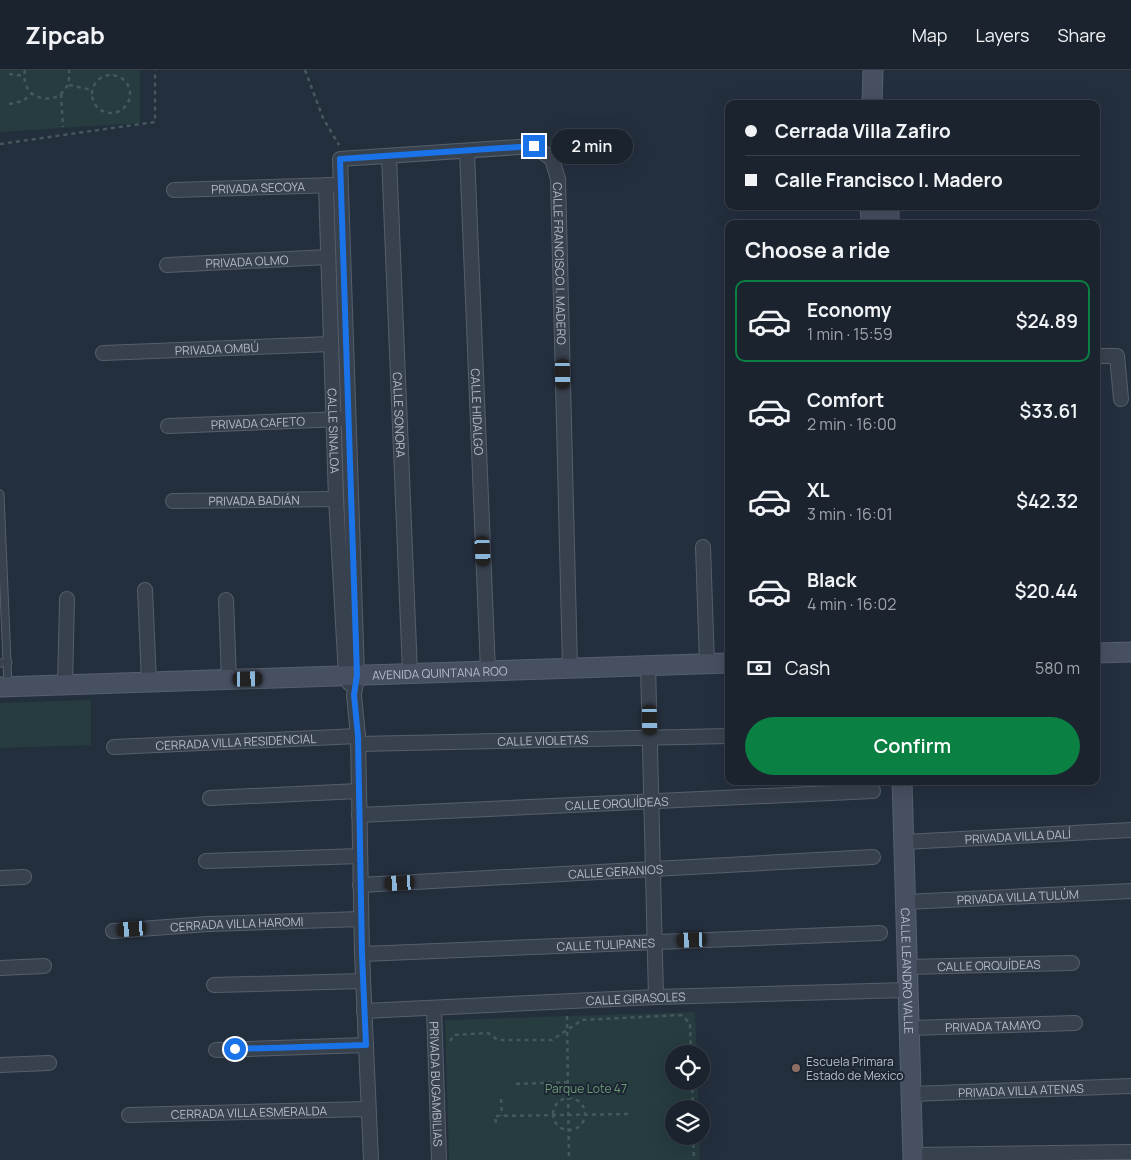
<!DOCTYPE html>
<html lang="en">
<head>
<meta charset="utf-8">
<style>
  :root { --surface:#1b232e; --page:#282f3a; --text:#f1f3f6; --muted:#a0a4aa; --line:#39404a; --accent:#0b8043 }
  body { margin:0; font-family:Manrope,sans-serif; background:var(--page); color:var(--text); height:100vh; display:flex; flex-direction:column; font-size:19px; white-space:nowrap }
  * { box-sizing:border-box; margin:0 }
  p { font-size:16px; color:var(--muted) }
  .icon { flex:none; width:28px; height:28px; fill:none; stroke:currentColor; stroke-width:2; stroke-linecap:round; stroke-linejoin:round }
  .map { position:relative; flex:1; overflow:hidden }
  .details { position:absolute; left:725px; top:150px; width:375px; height:565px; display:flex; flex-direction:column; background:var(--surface); border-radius:10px; box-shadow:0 5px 20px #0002,0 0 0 1px var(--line) }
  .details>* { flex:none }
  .guide { position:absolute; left:725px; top:30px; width:375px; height:110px; border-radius:10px; box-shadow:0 5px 20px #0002,0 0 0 1px var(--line); display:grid; align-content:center; height:110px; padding:0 20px; background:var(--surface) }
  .controls { position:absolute; left:665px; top:975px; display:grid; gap:10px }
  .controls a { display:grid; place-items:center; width:45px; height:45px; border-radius:50%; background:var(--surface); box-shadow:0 5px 20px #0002,0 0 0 1px var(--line); font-size:25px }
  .end { position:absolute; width:22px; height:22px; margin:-11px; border:6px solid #1a73e8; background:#fff; box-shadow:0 0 0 2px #fff }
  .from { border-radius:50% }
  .bubble { position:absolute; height:35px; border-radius:18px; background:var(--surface); box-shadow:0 5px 20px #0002,0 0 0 1px var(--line); font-size:16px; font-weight:600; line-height:35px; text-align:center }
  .car { position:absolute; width:15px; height:30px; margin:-15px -8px; border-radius:6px; box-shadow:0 0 4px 1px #0007; background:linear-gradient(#222 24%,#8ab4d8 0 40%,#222 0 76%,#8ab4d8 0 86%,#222 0) }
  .guide b { display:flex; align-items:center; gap:18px; height:48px; font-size:19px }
  .guide b+b { border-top:1px solid var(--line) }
  .guide i { width:12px; height:12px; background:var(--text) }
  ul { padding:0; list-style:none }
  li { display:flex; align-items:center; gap:15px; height:82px; margin:0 10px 8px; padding:0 10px; border:2px solid transparent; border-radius:10px }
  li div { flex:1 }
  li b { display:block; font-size:19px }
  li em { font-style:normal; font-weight:600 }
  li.active { border-color:var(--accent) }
  li>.icon { width:45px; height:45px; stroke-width:1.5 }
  h2 { padding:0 20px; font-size:22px; line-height:60px }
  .pay { display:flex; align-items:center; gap:12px; height:55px; padding:0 20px; font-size:19px }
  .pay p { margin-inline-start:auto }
  .cta { display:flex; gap:10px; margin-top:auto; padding:10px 20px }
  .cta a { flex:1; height:58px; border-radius:30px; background:var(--accent); color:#fff; font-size:20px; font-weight:600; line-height:58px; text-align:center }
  header { display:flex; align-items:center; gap:30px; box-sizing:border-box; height:70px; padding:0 25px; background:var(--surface); border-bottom:1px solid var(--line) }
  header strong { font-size:24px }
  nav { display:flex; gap:28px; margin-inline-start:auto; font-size:18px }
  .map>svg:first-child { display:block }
  .green { fill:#263c3f }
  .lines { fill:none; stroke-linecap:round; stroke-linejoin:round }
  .lane-casing { stroke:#565f6c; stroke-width:9 }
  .street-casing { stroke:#565f6c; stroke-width:16 }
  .secondary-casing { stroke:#565f6c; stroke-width:21 }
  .path { stroke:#44595c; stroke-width:2.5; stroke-dasharray:4 4; stroke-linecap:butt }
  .lane { stroke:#38414e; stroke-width:7 }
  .street { stroke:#38414e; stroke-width:14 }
  .secondary { stroke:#465061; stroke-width:19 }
  .route { stroke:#1a73e8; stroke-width:6 }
  .education-dot { fill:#8d6e63; stroke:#1d2633; stroke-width:2 }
  .labels { text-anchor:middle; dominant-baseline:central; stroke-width:4; stroke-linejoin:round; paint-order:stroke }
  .street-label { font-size:12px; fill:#b4bcc9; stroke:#1d2633 }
  .poi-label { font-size:12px; fill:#b4bcc9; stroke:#1d2633; text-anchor:start }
  .park-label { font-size:12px; fill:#6b9a76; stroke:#1d2633 }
</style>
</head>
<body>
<header>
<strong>Zipcab</strong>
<nav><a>Map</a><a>Layers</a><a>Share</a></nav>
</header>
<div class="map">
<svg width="1131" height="1090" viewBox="0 0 1131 1090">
  <rect width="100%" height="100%" fill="#242f3e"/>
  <!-- green -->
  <path class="green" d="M0,0H140V53L0,62Z
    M91,630V675L0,678V633Z
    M695,942L697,984H674V1011H698V1039H674V1066H699L700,1090H449L445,950Z"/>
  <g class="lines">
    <defs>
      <path id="lane" d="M0,424L8,616
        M0,593L8,592"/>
      <g id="street">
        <path id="s1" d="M467,82L488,601"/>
        <path id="s2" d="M389,86L410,603"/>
        <path id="s3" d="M326,115L336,429L346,606L349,613"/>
        <path id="s4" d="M174,120L335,115"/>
        <path id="s5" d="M167,195L328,187"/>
        <path id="s6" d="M103,283L331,274"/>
        <path d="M1096,286H1117L1121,329"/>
        <path id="s7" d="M168,356L342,349"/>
        <path id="s8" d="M173,431L336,429"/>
        <path d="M703,477L707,593"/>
        <path d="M145,520L149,612"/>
        <path d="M226,530L229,609"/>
        <path d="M648,595L656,927"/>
        <path d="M65,614L67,529"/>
        <path id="s9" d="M358,674L729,666"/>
        <path id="s10" d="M114,677L358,666"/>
        <path d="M210,728L359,721"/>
        <path id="s11" d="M359,745L873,721"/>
        <path id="s12" d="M904,772L1131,760"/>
        <path d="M206,791L360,786"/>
        <path d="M0,808L24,807"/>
        <path id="s13" d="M360,815L873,787"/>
        <path id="s14" d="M906,832L1131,821"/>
        <path id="s15" d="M113,861L208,854L361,849"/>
        <path id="s16" d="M362,884L880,863"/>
        <path id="s17" d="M908,897L1072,893"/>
        <path d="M0,898L44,896"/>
        <path d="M214,915L363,911"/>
        <path id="s18" d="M434,938L439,1090"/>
        <path id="s19" d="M364,941L656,927L908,920"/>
        <path id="s20" d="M909,958L1075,953"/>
        <path d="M216,980L366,975"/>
        <path d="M0,995L49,993"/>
        <path id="s21" d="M911,1024L1131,1016"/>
        <path id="s22" d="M129,1045L368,1039"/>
        <path d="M913,1085L1131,1082"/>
        <path id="s23" d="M371,1090L362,884L358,666L354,625L357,605L340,89L534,76L552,89L558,109L570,598"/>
      </g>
      <g id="secondary">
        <path d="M872,34L873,0"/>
        <path d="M870,136L871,154"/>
        <path d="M889,136V154"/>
        <path d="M1096,583L1131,582"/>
        <path id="s24" d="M0,617L729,593"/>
        <path id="s25" d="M902,711L913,1090"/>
      </g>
    </defs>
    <!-- lane casing -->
    <use href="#lane" class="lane-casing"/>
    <!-- street casing -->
    <use href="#street" class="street-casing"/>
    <!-- secondary casing -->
    <use href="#secondary" class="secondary-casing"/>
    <!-- path -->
    <path class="path" d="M25,0C18,37 74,39 69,0
      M305,0L323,48L339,75
      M9,4L24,6
      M92 24a19 19 0 1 1 38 0a19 19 0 1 1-38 0Z
      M69,15L92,20
      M61,24L63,57
      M9,34L23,31L32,23
      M0,74L155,52V0
      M567,946L569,1090
      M450,971L454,965L488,963L498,970H552L582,950L681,945L690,953L691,984
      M692,1011L693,1039
      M516,1014L568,1012
      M553 1044a16 16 0 1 1 32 0a16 16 0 1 1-32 0Z
      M501,1029L502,1046
      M496,1053L495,1046L632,1044
      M693,1066L694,1090"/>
    <!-- lane -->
    <use href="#lane" class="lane"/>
    <!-- street -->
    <use href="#street" class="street"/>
    <!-- secondary -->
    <use href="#secondary" class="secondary"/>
  </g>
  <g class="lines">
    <!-- route -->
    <path class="route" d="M235,979L366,975L362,884L358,666L354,625L357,605L340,89L534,76"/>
  </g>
  <!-- markers -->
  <circle class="education-dot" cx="796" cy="998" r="5"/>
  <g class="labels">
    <!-- street labels -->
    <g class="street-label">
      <text stroke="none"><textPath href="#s4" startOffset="84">PRIVADA SECOYA</textPath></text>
      <text stroke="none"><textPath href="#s5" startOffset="80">PRIVADA OLMO</textPath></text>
      <text stroke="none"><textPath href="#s23" startOffset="1324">CALLE FRANCISCO I. MADERO</textPath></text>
      <text stroke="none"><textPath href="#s6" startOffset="114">PRIVADA OMBÚ</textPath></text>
      <text stroke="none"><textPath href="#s1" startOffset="260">CALLE HIDALGO</textPath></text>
      <text stroke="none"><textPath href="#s2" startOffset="259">CALLE SONORA</textPath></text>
      <text stroke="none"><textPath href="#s7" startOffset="90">PRIVADA CAFETO</textPath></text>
      <text stroke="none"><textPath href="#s3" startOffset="246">CALLE SINALOA</textPath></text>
      <text stroke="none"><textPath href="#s8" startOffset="81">PRIVADA BADIÁN</textPath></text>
      <text stroke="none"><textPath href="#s24" startOffset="440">AVENIDA QUINTANA ROO</textPath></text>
      <text stroke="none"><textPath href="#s9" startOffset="185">CALLE VIOLETAS</textPath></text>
      <text stroke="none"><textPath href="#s10" startOffset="122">CERRADA VILLA RESIDENCIAL</textPath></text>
      <text stroke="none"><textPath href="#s11" startOffset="258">CALLE ORQUÍDEAS</textPath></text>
      <text stroke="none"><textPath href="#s12" startOffset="114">PRIVADA VILLA DALÍ</textPath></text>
      <text stroke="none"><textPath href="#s13" startOffset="256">CALLE GERANIOS</textPath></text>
      <text stroke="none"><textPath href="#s14" startOffset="112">PRIVADA VILLA TULÚM</textPath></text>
      <text stroke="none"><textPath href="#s15" startOffset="124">CERRADA VILLA HAROMI</textPath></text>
      <text stroke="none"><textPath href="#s16" startOffset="244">CALLE TULIPANES</textPath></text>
      <text stroke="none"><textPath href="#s17" startOffset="81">CALLE ORQUÍDEAS</textPath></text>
      <text stroke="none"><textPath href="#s25" startOffset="190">CALLE LEANDRO VALLE</textPath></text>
      <text stroke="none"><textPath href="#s19" startOffset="272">CALLE GIRASOLES</textPath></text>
      <text stroke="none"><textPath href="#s20" startOffset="84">PRIVADA TAMAYO</textPath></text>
      <text stroke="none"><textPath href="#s18" startOffset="76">PRIVADA BUGAMBILIAS</textPath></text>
      <text stroke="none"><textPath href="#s21" startOffset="110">PRIVADA VILLA ATENAS</textPath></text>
      <text stroke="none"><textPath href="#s22" startOffset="120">CERRADA VILLA ESMERALDA</textPath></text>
    </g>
    <!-- poi labels -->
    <g class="poi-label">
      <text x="806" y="991">Escuela Primara<tspan x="806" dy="14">Estado de Mexico</tspan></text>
    </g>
    <!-- park labels -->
    <g class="park-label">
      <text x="586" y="1018">Parque Lote 47</text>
    </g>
  </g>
</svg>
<div class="controls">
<a><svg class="icon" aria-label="locate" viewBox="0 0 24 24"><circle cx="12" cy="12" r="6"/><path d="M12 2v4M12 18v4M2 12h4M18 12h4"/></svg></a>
<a><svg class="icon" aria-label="layers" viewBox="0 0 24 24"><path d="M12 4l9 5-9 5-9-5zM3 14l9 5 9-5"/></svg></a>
</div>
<i class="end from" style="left:235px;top:979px"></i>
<i class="end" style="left:534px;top:76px"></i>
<div class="bubble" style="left:551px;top:59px;width:82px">2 min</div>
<i class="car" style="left:563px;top:304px;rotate:179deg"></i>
<i class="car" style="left:483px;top:481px;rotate:177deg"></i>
<i class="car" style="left:248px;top:609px;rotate:89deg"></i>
<i class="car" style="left:650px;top:650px;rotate:179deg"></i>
<i class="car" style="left:400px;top:813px;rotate:267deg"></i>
<i class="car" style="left:132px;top:859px;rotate:266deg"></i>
<i class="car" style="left:692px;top:870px;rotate:268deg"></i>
<div class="guide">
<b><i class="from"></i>Cerrada Villa Zafiro</b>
<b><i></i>Calle Francisco I. Madero</b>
</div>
<section class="details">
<h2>Choose a ride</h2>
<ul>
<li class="active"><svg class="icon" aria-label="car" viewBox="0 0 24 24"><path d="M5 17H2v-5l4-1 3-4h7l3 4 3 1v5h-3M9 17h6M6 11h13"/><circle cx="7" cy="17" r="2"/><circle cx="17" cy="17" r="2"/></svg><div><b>Economy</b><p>1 min · 15:59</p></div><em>$24.89</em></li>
<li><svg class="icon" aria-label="car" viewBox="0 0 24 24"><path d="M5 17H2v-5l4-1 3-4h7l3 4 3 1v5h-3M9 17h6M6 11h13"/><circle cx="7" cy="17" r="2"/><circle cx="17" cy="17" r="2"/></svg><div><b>Comfort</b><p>2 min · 16:00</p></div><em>$33.61</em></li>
<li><svg class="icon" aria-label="car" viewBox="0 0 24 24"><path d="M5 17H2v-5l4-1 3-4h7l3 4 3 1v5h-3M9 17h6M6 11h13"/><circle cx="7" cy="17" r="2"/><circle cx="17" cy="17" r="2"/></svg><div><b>XL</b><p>3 min · 16:01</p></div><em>$42.32</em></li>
<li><svg class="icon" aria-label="car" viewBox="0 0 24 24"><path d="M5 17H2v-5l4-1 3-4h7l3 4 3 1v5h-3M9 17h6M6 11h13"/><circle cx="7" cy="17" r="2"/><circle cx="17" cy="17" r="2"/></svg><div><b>Black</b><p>4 min · 16:02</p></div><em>$20.44</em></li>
</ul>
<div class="pay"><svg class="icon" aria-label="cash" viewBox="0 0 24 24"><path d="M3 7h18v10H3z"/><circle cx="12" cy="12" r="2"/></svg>Cash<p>580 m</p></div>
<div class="cta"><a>Confirm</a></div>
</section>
</div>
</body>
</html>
